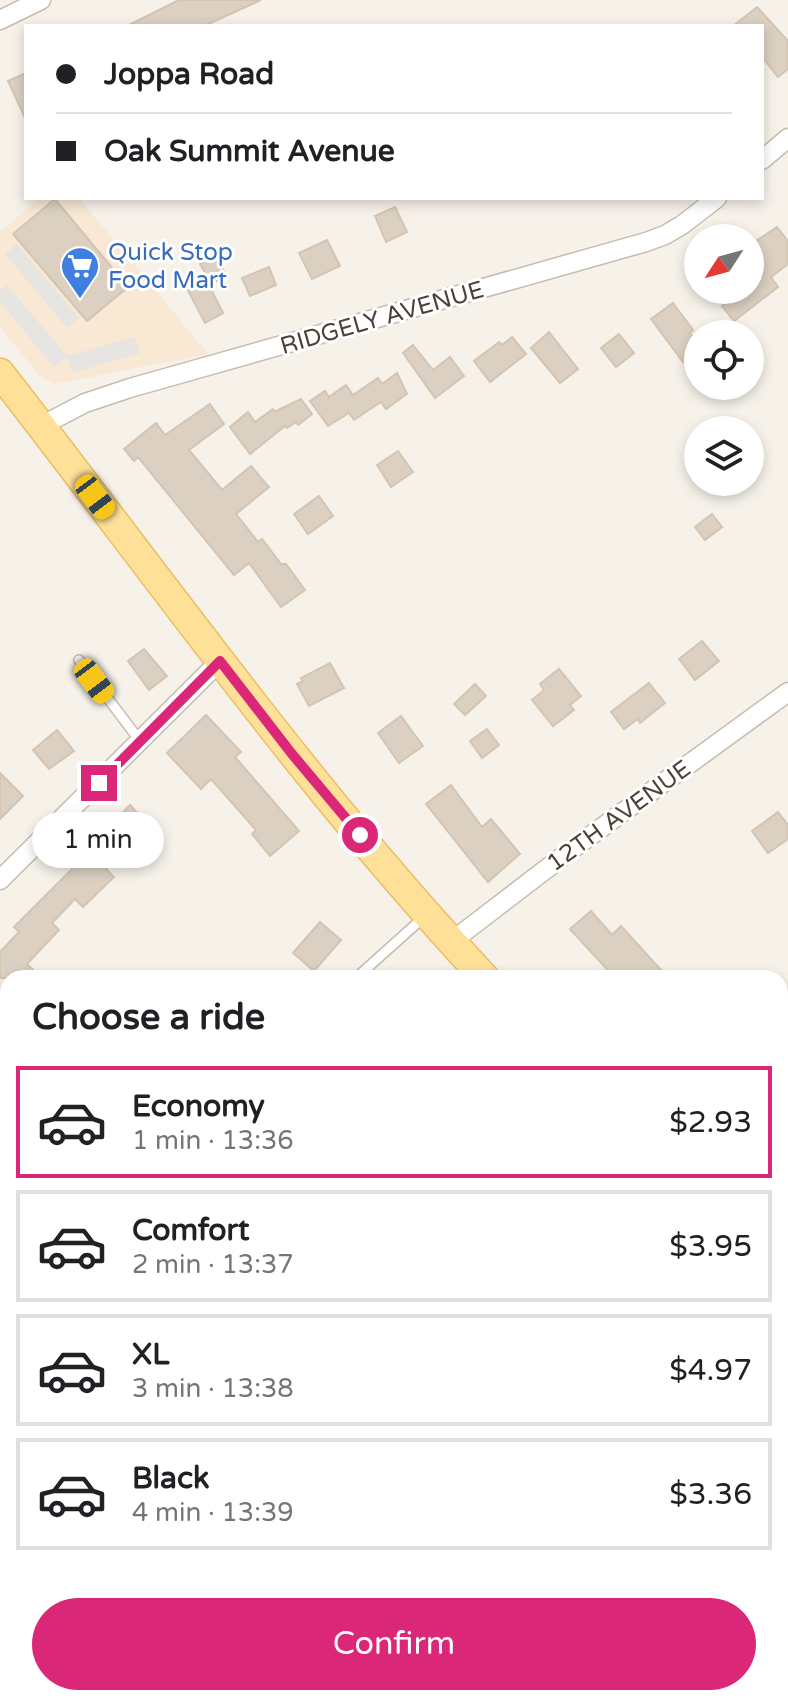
<!DOCTYPE html>
<html lang="en">
<head>
<meta charset="utf-8">
<style>
  :root { --surface:#fff; --page:#f2f2f2; --text:#202124; --muted:#757577; --line:#e0e0e0; --accent:#db2777 }
  body { margin:0; font-family:"Varela Round",sans-serif; background:var(--page); color:var(--text); height:100vh; display:flex; flex-direction:column; font-size:30px; white-space:nowrap }
  * { box-sizing:border-box; margin:0 }
  p { font-size:26px; color:var(--muted) }
  .icon { flex:none; width:44px; height:44px; fill:none; stroke:currentColor; stroke-width:2; stroke-linecap:round; stroke-linejoin:round }
  .map { position:relative; flex:1; overflow:hidden }
  .drawer { position:absolute; left:0px; top:970px; width:788px; height:736px; display:flex; flex-direction:column; background:var(--surface); border-radius:24px 24px 0 0; box-shadow:0 4px 12px #0003 }
  .drawer>* { flex:none }
  .guide { position:absolute; left:24px; top:24px; width:740px; height:176px; border-radius:0px; box-shadow:0 4px 12px #0003; display:grid; align-content:center; height:176px; padding:0 32px; background:var(--surface) }
  .needle { width:52px; rotate:234deg }
  .fabs { position:absolute; left:684px; top:224px; display:grid; gap:16px }
  .fabs a { display:grid; place-items:center; width:80px; height:80px; border-radius:50%; background:var(--surface); box-shadow:0 4px 12px #0003; font-size:40px }
  .end { position:absolute; width:36px; height:36px; margin:-18px; border:10px solid #db2777; background:#fff; box-shadow:0 0 0 4px #fff }
  .from { border-radius:50% }
  .bubble { position:absolute; height:56px; border-radius:28px; background:var(--surface); box-shadow:0 4px 12px #0003; font-size:26px; font-weight:600; line-height:56px; text-align:center }
  .car { position:absolute; width:24px; height:48px; margin:-24px -12px; border-radius:10px; box-shadow:0 0 6px 2px #0007; background:linear-gradient(#f5c518 24%,#345 0 40%,#f5c518 0 76%,#345 0 86%,#f5c518 0) }
  .guide b { display:flex; align-items:center; gap:28px; height:76px; font-size:30px }
  .guide b+b { border-top:2px solid var(--line) }
  .guide i { width:20px; height:20px; background:var(--text) }
  ul { padding:0; list-style:none }
  li { display:flex; align-items:center; gap:24px; height:112px; margin:0 16px 12px; padding:0 16px; border:4px solid var(--line); border-radius:0px }
  li div { flex:1 }
  li b { display:block; font-size:30px }
  li em { font-style:normal; font-weight:600 }
  li.on { border-color:var(--accent) }
  li>.icon { width:72px; height:72px; stroke-width:1.5 }
  h2 { padding:0 32px; font-size:36px; line-height:96px }
  .button { display:flex; gap:16px; margin-top:auto; padding:16px 32px }
  .button a { flex:1; height:92px; border-radius:48px; background:var(--accent); color:#fff; font-size:32px; font-weight:600; line-height:92px; text-align:center }
  .map>svg:first-child { display:block }
  .commercial { fill:#f8e8d4 }
  .parking { fill:#e7e5e1 }
  .building { fill:#dbd0c1; stroke:#d3c5b1; stroke-width:2 }
  .lines { fill:none; stroke-linecap:round; stroke-linejoin:round }
  .lane-casing { stroke:#c5bcae; stroke-width:12 }
  .street-casing { stroke:#c5bcae; stroke-width:21 }
  .primary-casing { stroke:#eabf63; stroke-width:31 }
  .lane { stroke:#fff; stroke-width:9 }
  .street { stroke:#fff; stroke-width:18 }
  .primary { stroke:#ffe099; stroke-width:28 }
  .route { stroke:#db2777; stroke-width:10 }
  .labels { text-anchor:middle; dominant-baseline:central; stroke-width:6; stroke-linejoin:round; paint-order:stroke }
  .shop-label { font-size:24px; fill:#366cbe; stroke:#fff; text-anchor:start }
  .street-label { font-size:24px; fill:#4a4237; stroke:#fff }
</style>
</head>
<body>
<div class="map">
<svg width="788" height="1706" viewBox="0 0 788 1706">
  <rect width="100%" height="100%" fill="#f6f2ea"/>
  <!-- commercial -->
  <path class="commercial" d="M40,198H79L208,354L55,384L42,378L0,327V232Z"/>
  <!-- parking -->
  <path class="parking" d="M17,244L79,318L67,328L5,254Z
    M7,285L67,356L135,337L140,353L72,373L67,357L54,367L0,302V290Z"/>
  <!-- building -->
  <path class="building" d="M179,0H261L204,26H127Z
    M757,7L788,41V69L778,77L762,57V26H733Z
    M26,73V120L8,81Z
    M55,199L128,287L87,321L13,234Z
    M395,207L407,232L386,242L375,216Z
    M777,227L788,241V264L771,277L778,287L734,321L722,306L743,290H750V245Z
    M327,240L340,266L312,279L299,253Z
    M216,256L227,276L211,284L200,264Z
    M269,267L276,285L250,296L242,278Z
    M204,275L223,313L205,323L185,285Z
    M673,303L693,330L690,333L698,344V350L683,362L651,319Z
    M549,332L578,369L560,383L531,348Z
    M619,334L634,353L616,367L601,348Z
    M512,337L526,354L490,382L474,361L499,342L502,345Z
    M413,345L433,370L450,357L464,376L435,398L403,353Z
    M397,373L407,394L386,409L381,402L354,420L349,413L328,426L310,401L325,391L329,397L346,385L353,395L378,378L382,384Z
    M301,399L312,414L298,425L296,422L287,428L285,426L250,454L230,427L248,412L255,422L273,409L274,412Z
    M210,404L224,424L189,450L222,490L251,466L269,487L236,514L258,542L262,539L281,564H286L305,590L281,607L249,563L234,575L138,457L134,461L124,449L156,423L165,435Z
    M398,451L413,472L391,487L377,465Z
    M319,496L333,516L308,534L294,514Z
    M712,514L722,527L705,540L695,527Z
    M702,641L719,661L695,680L679,659Z
    M144,649L167,676L149,690L128,661Z
    M330,663L344,688L309,706L297,684L303,681L301,678Z
    M559,669L581,696L570,705L574,710L553,726L532,700L544,690L540,684Z
    M649,683L665,703L640,723L638,719L624,729L611,712Z
    M475,684L486,696L465,715L454,704Z
    M206,715L241,752L235,757L299,831L270,856L252,834L256,830L211,779L201,789L167,753Z
    M401,716L423,746L399,763L378,733Z
    M487,729L499,745L482,758L470,741Z
    M57,730L74,751L49,769L33,750Z
    M0,773L23,796L0,819Z
    M451,785L482,827L491,819L520,854L488,882L426,804Z
    M130,805L155,832L140,845L135,840L106,869L114,877L83,907L75,899L52,923L59,930L27,964L42,978H0V952L19,932L14,927L85,856L82,853Z
    M778,812L788,825V839L768,853L752,831Z
    M591,911L612,935L621,926L661,970L652,978H615L570,929Z
    M320,922L341,940L314,971L293,953Z"/>
  <g class="lines">
    <defs>
      <path id="lane" d="M79,660L140,741
        M356,978L425,916
        M0,1137L8,1133"/>
      <path id="street" d="M0,20L41,0
        M762,160L788,138
        M41,426L85,403L130,388L646,242L665,235L682,225L717,198
        M0,880L220,661
        M451,942L575,847L788,692
        M780,1535L788,1527
        M0,1558L8,1551
        M249,1706L257,1698
        M597,1706L606,1698"/>
      <path id="primary" d="M0,373C159,577 308,789 485,978
        M780,1265L788,1272"/>
    </defs>
    <!-- lane casing -->
    <use href="#lane" class="lane-casing"/>
    <!-- street casing -->
    <use href="#street" class="street-casing"/>
    <!-- primary casing -->
    <use href="#primary" class="primary-casing"/>
    <!-- lane -->
    <use href="#lane" class="lane"/>
    <!-- street -->
    <use href="#street" class="street"/>
    <!-- primary -->
    <use href="#primary" class="primary"/>
  </g>
  <g class="lines">
    <!-- route -->
    <path class="route" d="M99,783L220,661L292,754L360,835"/>
  </g>
  <!-- icons -->
  <defs>
    <symbol id="supermarket-pin" viewBox="-11 -11 22 30"><path d="M0 17L-7.5 6A9.5 9.5 0 1 1 7.5 6Z" fill="#3f7fe0" stroke="#fff"/><path d="M-6-5.5h2.5l.6 2H6L4.5 2H-2.5L-4.4-4H-6ZM-1.5 3.2a1.3 1.3 0 1 0 .1 0ZM3 3.2a1.3 1.3 0 1 0 .1 0Z" fill="#fff"/></symbol>
  </defs>
  <g fill-rule="evenodd">
    <use href="#supermarket-pin" x="58" y="244" width="44" height="60"/>
  </g>
  <g class="labels">
    <!-- shop labels -->
    <g class="shop-label">
      <text x="108" y="252">Quick Stop<tspan x="108" dy="28">Food Mart</tspan></text>
    </g>
    <!-- street labels -->
    <g class="street-label">
      <text transform="translate(382 318) rotate(-16)">RIDGELY AVENUE</text>
      <text transform="translate(619 816) rotate(-36)">12TH AVENUE</text>
    </g>
  </g>
</svg>
<div class="fabs">
<a><svg class="needle" viewBox="-14 -14 28 28"><path d="M0-13l5 13h-10z" fill="#e53935"/><path d="M0 13l5-13h-10z" fill="#757577"/></svg></a>
<a><svg class="icon" aria-label="locate" viewBox="0 0 24 24"><circle cx="12" cy="12" r="6"/><path d="M12 2v4M12 18v4M2 12h4M18 12h4"/></svg></a>
<a><svg class="icon" aria-label="layers" viewBox="0 0 24 24"><path d="M12 4l9 5-9 5-9-5zM3 14l9 5 9-5"/></svg></a>
</div>
<i class="end from" style="left:360px;top:835px"></i>
<i class="end" style="left:99px;top:783px"></i>
<div class="bubble" style="left:32px;top:812px;width:132px">1 min</div>
<i class="car" style="left:95px;top:497px;rotate:143deg"></i>
<i class="car" style="left:94px;top:681px;rotate:143deg"></i>
<div class="guide">
<b><i class="from"></i>Joppa Road</b>
<b><i></i>Oak Summit Avenue</b>
</div>
<section class="drawer">
<h2>Choose a ride</h2>
<ul>
<li class="on"><svg class="icon" aria-label="car" viewBox="0 0 24 24"><path d="M5 17H2v-5l4-1 3-4h7l3 4 3 1v5h-3M9 17h6M6 11h13"/><circle cx="7" cy="17" r="2"/><circle cx="17" cy="17" r="2"/></svg><div><b>Economy</b><p>1 min · 13:36</p></div><em>$2.93</em></li>
<li><svg class="icon" aria-label="car" viewBox="0 0 24 24"><path d="M5 17H2v-5l4-1 3-4h7l3 4 3 1v5h-3M9 17h6M6 11h13"/><circle cx="7" cy="17" r="2"/><circle cx="17" cy="17" r="2"/></svg><div><b>Comfort</b><p>2 min · 13:37</p></div><em>$3.95</em></li>
<li><svg class="icon" aria-label="car" viewBox="0 0 24 24"><path d="M5 17H2v-5l4-1 3-4h7l3 4 3 1v5h-3M9 17h6M6 11h13"/><circle cx="7" cy="17" r="2"/><circle cx="17" cy="17" r="2"/></svg><div><b>XL</b><p>3 min · 13:38</p></div><em>$4.97</em></li>
<li><svg class="icon" aria-label="car" viewBox="0 0 24 24"><path d="M5 17H2v-5l4-1 3-4h7l3 4 3 1v5h-3M9 17h6M6 11h13"/><circle cx="7" cy="17" r="2"/><circle cx="17" cy="17" r="2"/></svg><div><b>Black</b><p>4 min · 13:39</p></div><em>$3.36</em></li>
</ul>
<div class="button"><a>Confirm</a></div>
</section>
</div>
</body>
</html>
